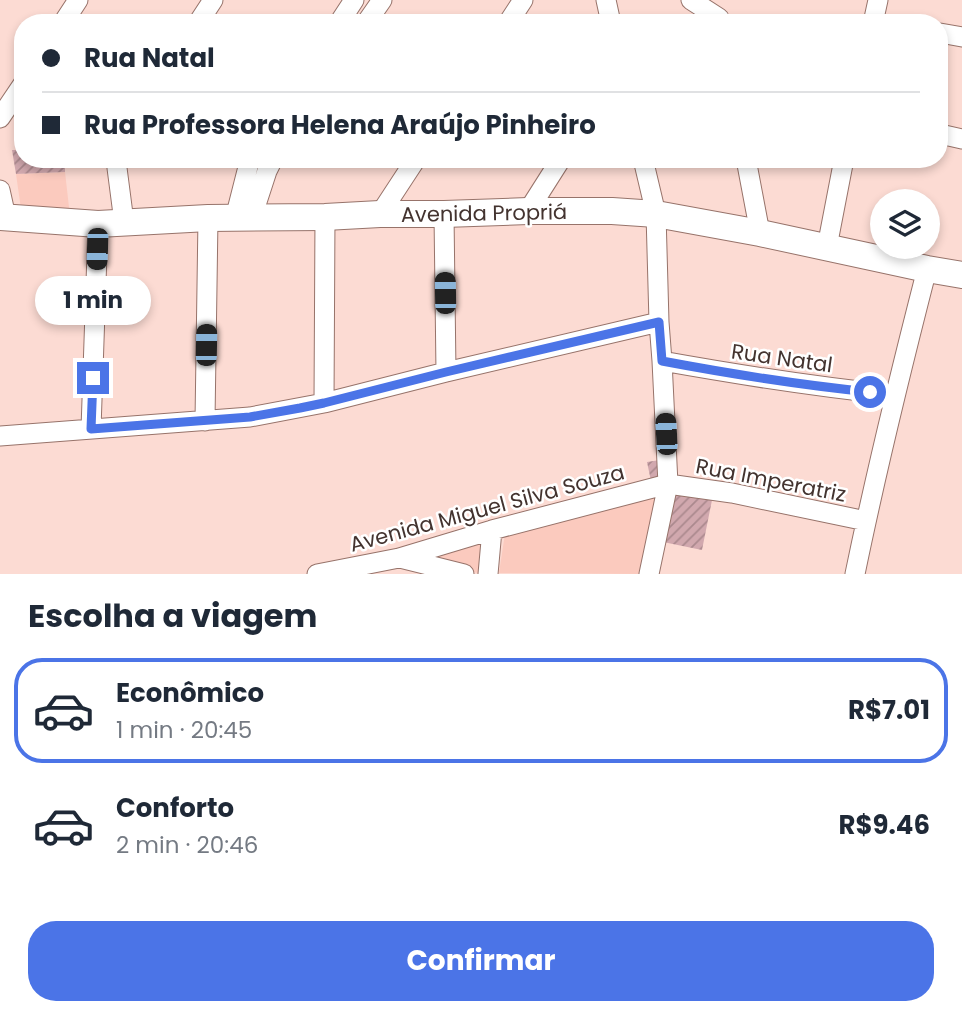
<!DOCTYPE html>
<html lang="pt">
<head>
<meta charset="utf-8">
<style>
  :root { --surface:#fff; --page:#f6f6f7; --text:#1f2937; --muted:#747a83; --line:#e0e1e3; --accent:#4b74e7 }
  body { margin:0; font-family:Poppins,sans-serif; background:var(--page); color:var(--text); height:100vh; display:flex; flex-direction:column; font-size:26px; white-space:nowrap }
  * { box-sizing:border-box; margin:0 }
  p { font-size:23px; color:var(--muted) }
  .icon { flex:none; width:38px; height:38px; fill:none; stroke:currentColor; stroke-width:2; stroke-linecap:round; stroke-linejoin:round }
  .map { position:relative; height:574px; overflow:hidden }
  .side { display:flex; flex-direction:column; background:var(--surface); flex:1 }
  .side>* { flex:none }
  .hud { position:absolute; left:14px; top:14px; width:934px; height:154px; border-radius:28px; box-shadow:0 4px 10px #0003; display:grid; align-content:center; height:154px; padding:0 28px; background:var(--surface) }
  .controls { position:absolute; left:870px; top:189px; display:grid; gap:14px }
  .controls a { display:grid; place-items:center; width:70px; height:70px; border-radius:50%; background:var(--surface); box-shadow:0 4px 10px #0003; font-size:35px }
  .end { position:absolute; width:32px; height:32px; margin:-16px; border:9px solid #4b74e7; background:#fff; box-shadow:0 0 0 4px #fff }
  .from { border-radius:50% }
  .bubble { position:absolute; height:49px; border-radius:24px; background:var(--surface); box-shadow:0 4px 10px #0003; font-size:23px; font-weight:700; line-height:49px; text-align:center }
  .car { position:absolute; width:21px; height:42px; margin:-21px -10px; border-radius:9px; box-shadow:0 0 5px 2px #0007; background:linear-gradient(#222 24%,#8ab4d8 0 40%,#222 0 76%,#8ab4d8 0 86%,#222 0) }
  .hud b { display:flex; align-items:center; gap:24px; height:66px; font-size:26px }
  .hud b+b { border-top:2px solid var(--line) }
  .hud i { width:18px; height:18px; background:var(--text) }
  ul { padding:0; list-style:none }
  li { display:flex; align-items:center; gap:21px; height:105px; margin:0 14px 10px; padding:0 14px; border:4px solid transparent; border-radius:28px }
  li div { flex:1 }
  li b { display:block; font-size:26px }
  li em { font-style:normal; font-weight:700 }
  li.on { border-color:var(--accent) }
  li>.icon { width:63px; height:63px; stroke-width:1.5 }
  h2 { padding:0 28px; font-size:32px; line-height:84px }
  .button { display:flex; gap:14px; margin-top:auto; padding:14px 28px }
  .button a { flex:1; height:80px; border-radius:28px; background:var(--accent); color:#fff; font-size:28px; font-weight:700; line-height:80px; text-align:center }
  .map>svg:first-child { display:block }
  .built { fill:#fbcabe }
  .building { fill:url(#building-hatch) }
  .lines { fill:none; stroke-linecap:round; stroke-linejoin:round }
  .street-casing { stroke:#97736a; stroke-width:21 }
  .secondary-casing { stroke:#97736a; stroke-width:28 }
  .street { stroke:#fff; stroke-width:19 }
  .secondary { stroke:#fff; stroke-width:26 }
  .route { stroke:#4b74e7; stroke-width:9 }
  .labels { text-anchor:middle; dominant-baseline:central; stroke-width:5; stroke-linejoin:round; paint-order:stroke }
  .street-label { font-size:21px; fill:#43332f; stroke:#fff }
</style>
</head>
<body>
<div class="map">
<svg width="962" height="574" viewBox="0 0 962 574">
  <defs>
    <pattern id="building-hatch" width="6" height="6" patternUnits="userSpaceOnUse" patternTransform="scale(1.75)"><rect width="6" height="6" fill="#d1a8ae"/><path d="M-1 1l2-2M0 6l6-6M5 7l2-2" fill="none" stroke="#ab898e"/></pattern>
  </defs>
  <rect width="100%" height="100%" fill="#fcdbd3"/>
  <!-- built -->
  <path class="built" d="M65,172L70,216H22L16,174Z
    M661,487L642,574L499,573L506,527Z
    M485,536L482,574L411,557Z"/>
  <!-- building -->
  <path class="building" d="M738,15L789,21V23H739Z
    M12,150H23V159H65V172L16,174Z
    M660,460L663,479L651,481L647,462Z
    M673,493L712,500L702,550L663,542Z"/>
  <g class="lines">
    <defs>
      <path id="street" d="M606,0L611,23
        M691,0L719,18
        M63,23L78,0
        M198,23L213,0
        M339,23L354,0
        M366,23L382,0
        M508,23L523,0
        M873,23L878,0
        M940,33L962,37
        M0,118L23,84
        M940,134L962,139
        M117,159V168L124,222
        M643,159L656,214L659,322L662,361L668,484L649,574
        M746,159L760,233
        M0,190L6,217
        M528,211L561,159
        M380,214L416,159
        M444,214L446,372
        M252,217L267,171L273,159
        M235,218L250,159
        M827,247L844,159
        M662,361C740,375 817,387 895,395
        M324,403L325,217
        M205,421L208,218
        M91,429L98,224
        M0,436L250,417L324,403L446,372L659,322
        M400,558L464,574
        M317,574L399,558L492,530L668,484L732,493L866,521
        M488,574L492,530
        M855,574C876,472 901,370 927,269"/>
      <path id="secondary" d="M0,217L98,224L208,218L325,217L380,214H444L528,211H612L656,214L760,233L927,269L962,275"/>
    </defs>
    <!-- street casing -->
    <use href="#street" class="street-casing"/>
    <!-- secondary casing -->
    <use href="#secondary" class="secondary-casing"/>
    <!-- street -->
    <use href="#street" class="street"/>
    <!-- secondary -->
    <use href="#secondary" class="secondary"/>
  </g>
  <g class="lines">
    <!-- route -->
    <path class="route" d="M93,378L91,429L250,417L300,408L324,403L446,372L659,322L662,361C731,374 800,385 870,392"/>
  </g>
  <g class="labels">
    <!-- street labels -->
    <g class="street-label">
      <text transform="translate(484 213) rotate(-1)">Avenida Propriá</text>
      <text transform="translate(782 358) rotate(8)">Rua Natal</text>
      <text transform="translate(771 480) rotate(11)">Rua Imperatriz</text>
      <text transform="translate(487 508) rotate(-15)">Avenida Miguel Silva Souza</text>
    </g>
  </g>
</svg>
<div class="controls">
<a><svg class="icon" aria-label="layers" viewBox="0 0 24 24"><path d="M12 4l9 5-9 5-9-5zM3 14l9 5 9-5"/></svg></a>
</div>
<i class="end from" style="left:870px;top:392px"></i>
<i class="end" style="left:93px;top:378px"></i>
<div class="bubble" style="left:35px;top:276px;width:116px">1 min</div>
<i class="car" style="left:97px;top:249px;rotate:182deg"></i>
<i class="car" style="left:445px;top:293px;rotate:359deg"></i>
<i class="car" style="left:206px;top:345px;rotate:1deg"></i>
<i class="car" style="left:666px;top:434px;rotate:357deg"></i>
<div class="hud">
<b><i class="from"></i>Rua Natal</b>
<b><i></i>Rua Professora Helena Araújo Pinheiro</b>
</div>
</div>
<section class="side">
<h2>Escolha a viagem</h2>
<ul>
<li class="on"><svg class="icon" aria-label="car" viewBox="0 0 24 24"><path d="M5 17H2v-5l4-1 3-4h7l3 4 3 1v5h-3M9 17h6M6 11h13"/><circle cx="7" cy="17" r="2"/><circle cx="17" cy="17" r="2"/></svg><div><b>Econômico</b><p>1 min · 20:45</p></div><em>R$7.01</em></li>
<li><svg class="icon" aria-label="car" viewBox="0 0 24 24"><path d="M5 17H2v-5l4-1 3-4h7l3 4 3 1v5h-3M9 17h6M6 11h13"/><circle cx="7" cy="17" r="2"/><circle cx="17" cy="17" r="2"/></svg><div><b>Conforto</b><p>2 min · 20:46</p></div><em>R$9.46</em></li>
</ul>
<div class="button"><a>Confirmar</a></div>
</section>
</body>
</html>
